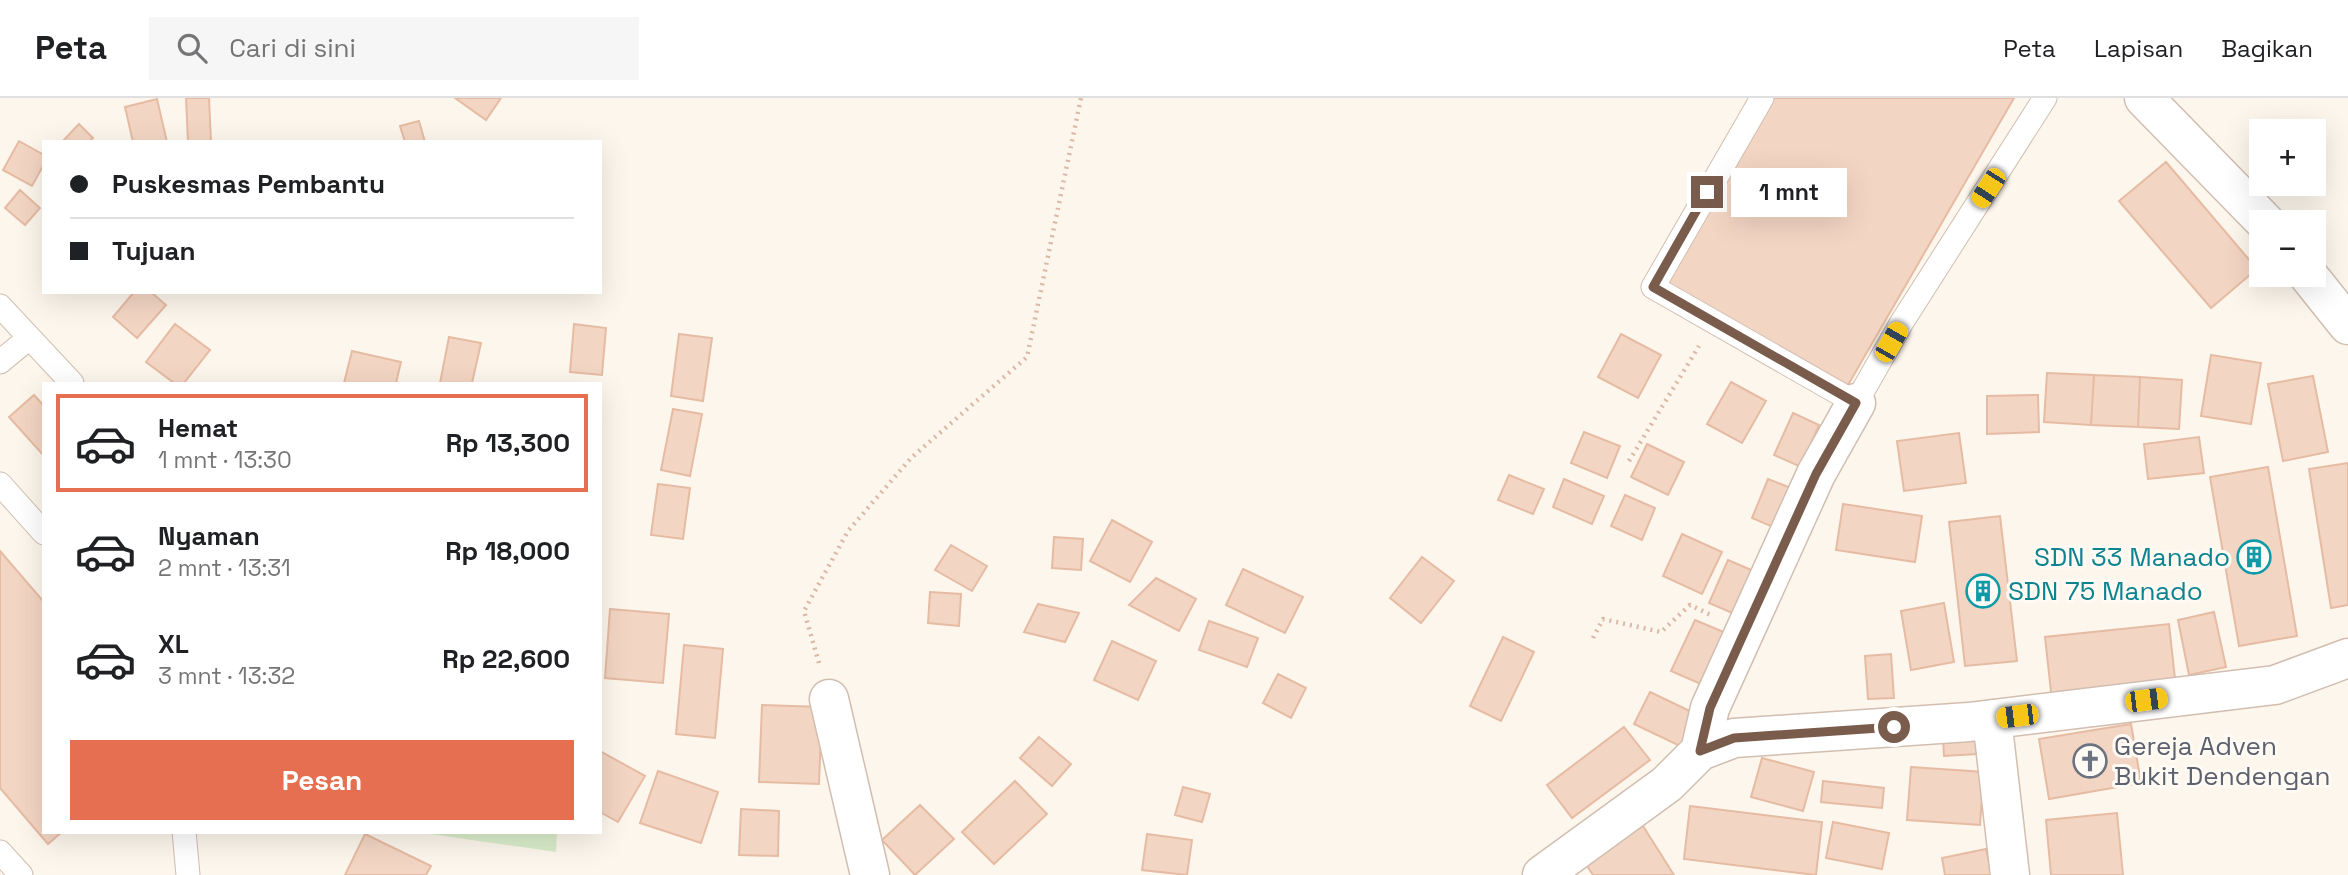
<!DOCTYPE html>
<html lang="id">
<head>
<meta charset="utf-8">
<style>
  :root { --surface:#fff; --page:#f6f6f6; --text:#202124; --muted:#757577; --line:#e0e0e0; --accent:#e76f51 }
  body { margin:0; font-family:"Space Grotesk",sans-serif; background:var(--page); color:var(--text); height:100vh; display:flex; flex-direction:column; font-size:26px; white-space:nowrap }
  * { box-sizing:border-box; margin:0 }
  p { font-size:23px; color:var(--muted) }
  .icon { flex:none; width:38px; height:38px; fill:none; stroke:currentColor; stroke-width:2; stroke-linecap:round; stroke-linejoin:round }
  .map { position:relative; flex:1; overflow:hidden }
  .panel { position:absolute; left:42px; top:284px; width:560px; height:452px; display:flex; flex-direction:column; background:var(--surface); border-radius:0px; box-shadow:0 7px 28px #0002 }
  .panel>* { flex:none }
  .banner { position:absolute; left:42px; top:42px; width:560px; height:154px; border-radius:0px; box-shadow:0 7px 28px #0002; display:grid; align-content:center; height:154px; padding:0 28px; background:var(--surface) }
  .tools { position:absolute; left:2249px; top:21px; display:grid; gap:14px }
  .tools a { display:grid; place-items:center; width:77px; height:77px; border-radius:0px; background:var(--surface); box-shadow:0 7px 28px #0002; font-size:35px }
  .end { position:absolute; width:32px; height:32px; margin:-16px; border:9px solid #7a5c4d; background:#fff; box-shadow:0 0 0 4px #fff }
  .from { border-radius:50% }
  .bubble { position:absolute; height:49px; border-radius:0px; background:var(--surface); box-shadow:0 7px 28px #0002; font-size:23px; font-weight:700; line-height:49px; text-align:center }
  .car { position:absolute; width:21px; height:42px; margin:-21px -10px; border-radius:9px; box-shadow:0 0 5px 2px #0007; background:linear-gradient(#f5c518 24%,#345 0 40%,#f5c518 0 76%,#345 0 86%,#f5c518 0) }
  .banner b { display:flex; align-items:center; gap:24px; height:66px; font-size:26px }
  .banner b+b { border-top:2px solid var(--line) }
  .banner i { width:18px; height:18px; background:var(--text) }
  ul { padding:12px 0 0; list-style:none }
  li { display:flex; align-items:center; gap:21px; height:98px; margin:0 14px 10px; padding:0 14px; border:4px solid transparent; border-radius:0px }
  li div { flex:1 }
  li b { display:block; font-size:26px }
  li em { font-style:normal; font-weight:700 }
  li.current { border-color:var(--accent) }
  li>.icon { width:63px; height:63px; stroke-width:1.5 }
  .primary-button { display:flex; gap:14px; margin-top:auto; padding:14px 28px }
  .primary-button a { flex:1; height:80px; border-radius:0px; background:var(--accent); color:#fff; font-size:28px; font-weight:700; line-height:80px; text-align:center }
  header { display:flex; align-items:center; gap:42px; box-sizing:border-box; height:98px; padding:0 35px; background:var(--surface); border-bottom:2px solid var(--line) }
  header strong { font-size:33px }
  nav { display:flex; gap:38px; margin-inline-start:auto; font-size:24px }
  .search { width:490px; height:63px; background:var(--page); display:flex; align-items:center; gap:18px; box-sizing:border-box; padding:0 24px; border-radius:0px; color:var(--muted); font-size:26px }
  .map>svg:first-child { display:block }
  .green { fill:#d8ecc9 }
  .building { fill:#f3d5c3; stroke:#e6bba3; stroke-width:2 }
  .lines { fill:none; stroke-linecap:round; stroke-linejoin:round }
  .service-casing { stroke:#d1beb0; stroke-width:25 }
  .minor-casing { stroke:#d1beb0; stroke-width:41 }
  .path { stroke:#d9b8a5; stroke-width:4.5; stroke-dasharray:2 5; stroke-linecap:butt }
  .service { stroke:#fff; stroke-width:23 }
  .minor { stroke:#fff; stroke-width:38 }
  .route { stroke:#7a5c4d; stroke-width:9 }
  .labels { text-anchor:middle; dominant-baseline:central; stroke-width:6; stroke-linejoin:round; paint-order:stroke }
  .culture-label { font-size:26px; fill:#0d838f; stroke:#fffaf3; text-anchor:end }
  .worship-label { font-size:26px; fill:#5b616d; stroke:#fffaf3; text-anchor:start }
</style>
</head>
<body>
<header>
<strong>Peta</strong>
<div class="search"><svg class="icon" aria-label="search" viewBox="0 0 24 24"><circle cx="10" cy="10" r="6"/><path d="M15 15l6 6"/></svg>Cari di sini</div>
<nav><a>Peta</a><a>Lapisan</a><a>Bagikan</a></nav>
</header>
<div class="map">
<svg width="2348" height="777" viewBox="0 0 2348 777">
  <rect width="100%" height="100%" fill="#fdf6ec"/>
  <!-- green -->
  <path class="green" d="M410,733H557L556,754Z"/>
  <!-- building -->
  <path class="building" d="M186,0H209L211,44H188Z
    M455,0H501L486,22Z
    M1774,0H2014L1848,287L1667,185Z
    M157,1L167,44H133L125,9Z
    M419,23L425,44H405L400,28Z
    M79,26L93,40L89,44H62Z
    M19,43L44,57V66L32,88L3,72Z
    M2166,64L2257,171L2211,210L2119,103Z
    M20,92L40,110L25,127L5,110Z
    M134,194H151L166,207L137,240L113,219Z
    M175,226L210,252L184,285H174L146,264Z
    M574,226L606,230L602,277L570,274Z
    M679,236L712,240L703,303L671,298Z
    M1621,236L1661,257L1638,300L1598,279Z
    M449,239L481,245L472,285H440Z
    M352,253L401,264L396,285H344Z
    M2211,257L2261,265L2251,326L2201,318Z
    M2047,275L2094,277L2091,327L2044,324Z
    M2094,277L2140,279L2138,329L2091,327Z
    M2313,278L2328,354L2283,363L2268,286Z
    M2140,279L2182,282L2179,331L2138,329Z
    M1731,284L1766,303L1742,345L1707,326Z
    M34,297L44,308V358L9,319Z
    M2038,297L2039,334L1987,336V298Z
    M673,311L702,316L690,378L661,372Z
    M1793,315L1819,327L1801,369L1774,357Z
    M1584,334L1620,348L1607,380L1571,365Z
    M1959,335L1966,385L1904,393L1897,343Z
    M2199,339L2204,375L2148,381L2144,346Z
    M1647,346L1684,364L1668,397L1631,379Z
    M2348,365V507L2331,510L2309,371Z
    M2268,369L2297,538L2239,548L2210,379Z
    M1509,377L1544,391L1533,416L1498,402Z
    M1564,381L1604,398L1592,426L1553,409Z
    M1768,381L1796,392L1780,432L1752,420Z
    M658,386L690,390L683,441L651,437Z
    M1625,397L1655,410L1642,442L1611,428Z
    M1843,406L1922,418L1915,464L1836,452Z
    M2000,418L2017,563L1965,568L1949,424Z
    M1112,422L1152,444L1130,484L1090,463Z
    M1682,436L1722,454L1702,496L1663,478Z
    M1054,439L1083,441L1081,472L1052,470Z
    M951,447L987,468L972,493L935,472Z
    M0,453L44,504V733H63L48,746L0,690Z
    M1422,459L1454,483L1421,525L1390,500Z
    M1728,462L1756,474L1737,517L1709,505Z
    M1243,471L1303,499L1285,535L1226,507Z
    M1156,480L1196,501L1179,533L1129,507Z
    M930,494L961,496L959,528L928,525Z
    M1944,505L1954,564L1911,572L1901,513Z
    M1038,506L1079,515L1065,544L1024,534Z
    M610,511L669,516L663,585L605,580Z
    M2214,514L2226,569L2189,577L2178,522Z
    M1695,522L1726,535L1703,587L1671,573Z
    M1209,523L1258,540L1247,569L1199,552Z
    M2169,526L2176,590L2052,603L2045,539Z
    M1503,539L1534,554L1501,623L1470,608Z
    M1112,543L1156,563L1138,602L1094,582Z
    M684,547L723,551L715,640L676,636Z
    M1891,556L1894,600L1868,601L1865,558Z
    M1278,576L1306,590L1291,620L1263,605Z
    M1650,594L1696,616L1680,648L1634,626Z
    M762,607L822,609L819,686L759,684Z
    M2131,626L2141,685L2049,701L2039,641Z
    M1624,629L1650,662L1572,720L1547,687Z
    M1975,637L1977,656L1944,658L1943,640Z
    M1039,639L1071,666L1052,688L1020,660Z
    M600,653L645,678L618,724L600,714Z
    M1762,660L1814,674L1803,713L1751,699Z
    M1911,669L1984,674L1980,727L1907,722Z
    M658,673L718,694L701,745L640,725Z
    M1015,683L1047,716L994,766L962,734Z
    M1823,683L1884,690L1882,710L1821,704Z
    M1183,689L1210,696L1202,724L1175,717Z
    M920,707L954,741L915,777L882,742Z
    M1690,708L1822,724L1816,777L1684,761Z
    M741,711L779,713L778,758L739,757Z
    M2117,715L2123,777H2051L2046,722Z
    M1833,724L1889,735L1882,771L1826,760Z
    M1643,728L1674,777H1593L1585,765Z
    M365,736L431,768L426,777H345Z
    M1147,736L1192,742L1187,777L1142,772Z
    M1986,751L1992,777H1945L1942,760Z"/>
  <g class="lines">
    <defs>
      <path id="service" d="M1762,0L1653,189L1856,305L1902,224L2045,0
        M0,208L72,285
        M0,264L29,240
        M0,386L44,435
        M184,733L188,777
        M0,754L21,777"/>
      <path id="minor" d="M2144,0L2265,124
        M2308,177L2348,227
        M829,601L870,777
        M1992,621L2010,777
        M1700,653L1710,610L1816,376L1856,305
        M1542,777L1667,686L1700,653L1734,640L1969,624L2275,587L2348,560"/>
    </defs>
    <!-- service casing -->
    <use href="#service" class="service-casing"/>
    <!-- minor casing -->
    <use href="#minor" class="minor-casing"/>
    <!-- path -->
    <path class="path" d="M1629,363L1699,248
      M1593,540L1603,521L1661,534L1690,507L1711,517
      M819,565L804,513L848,433L911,360L1027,259L1081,0"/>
    <!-- service -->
    <use href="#service" class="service"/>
    <!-- minor -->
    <use href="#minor" class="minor"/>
  </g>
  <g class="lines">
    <!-- route -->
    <path class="route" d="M1707,94L1653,189L1856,305L1816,376L1710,610L1700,653L1734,640L1894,629"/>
  </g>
  <!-- icons -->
  <defs>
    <symbol id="building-ring" viewBox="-11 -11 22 22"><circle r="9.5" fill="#fffaf3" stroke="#0f9aa8" stroke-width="1.5"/><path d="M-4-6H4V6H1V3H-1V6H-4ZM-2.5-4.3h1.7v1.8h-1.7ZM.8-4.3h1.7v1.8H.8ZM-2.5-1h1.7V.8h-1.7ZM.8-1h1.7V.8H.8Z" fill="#0f9aa8"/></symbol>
    <symbol id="church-ring" viewBox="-11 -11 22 22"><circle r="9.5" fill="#fffaf3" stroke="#6b7280" stroke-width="1.5"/><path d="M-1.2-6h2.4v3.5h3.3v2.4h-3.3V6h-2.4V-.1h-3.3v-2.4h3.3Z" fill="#6b7280"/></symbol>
  </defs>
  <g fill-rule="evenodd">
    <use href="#building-ring" x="2235" y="440" width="38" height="38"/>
    <use href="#building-ring" x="1964" y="474" width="38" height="38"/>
    <use href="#church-ring" x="2071" y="644" width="38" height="38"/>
  </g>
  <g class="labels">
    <!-- culture labels -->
    <g class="culture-label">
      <text x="2230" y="459">SDN 33 Manado</text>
      <text x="2008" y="493" text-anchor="start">SDN 75 Manado</text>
    </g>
    <!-- worship labels -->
    <g class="worship-label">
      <text x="2114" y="648">Gereja Adven<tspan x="2114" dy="30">Bukit Dendengan</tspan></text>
    </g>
  </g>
</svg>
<div class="tools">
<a>+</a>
<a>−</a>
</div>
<i class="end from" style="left:1894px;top:629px"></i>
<i class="end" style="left:1707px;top:94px"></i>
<div class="bubble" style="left:1731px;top:70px;width:116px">1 mnt</div>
<i class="car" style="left:1988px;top:90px;rotate:213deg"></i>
<i class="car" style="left:1891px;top:244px;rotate:30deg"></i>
<i class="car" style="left:2146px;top:602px;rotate:83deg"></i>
<i class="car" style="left:2017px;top:618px;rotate:263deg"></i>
<div class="banner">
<b><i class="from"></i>Puskesmas Pembantu</b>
<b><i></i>Tujuan</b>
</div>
<section class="panel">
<ul>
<li class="current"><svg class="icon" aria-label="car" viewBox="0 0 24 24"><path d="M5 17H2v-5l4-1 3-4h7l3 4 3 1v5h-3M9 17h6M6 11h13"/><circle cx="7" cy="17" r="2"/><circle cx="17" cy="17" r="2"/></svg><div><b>Hemat</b><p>1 mnt · 13:30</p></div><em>Rp 13,300</em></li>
<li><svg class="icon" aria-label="car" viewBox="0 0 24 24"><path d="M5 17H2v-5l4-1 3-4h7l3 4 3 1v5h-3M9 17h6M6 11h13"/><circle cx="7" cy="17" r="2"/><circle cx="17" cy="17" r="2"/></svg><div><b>Nyaman</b><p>2 mnt · 13:31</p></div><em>Rp 18,000</em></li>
<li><svg class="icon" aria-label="car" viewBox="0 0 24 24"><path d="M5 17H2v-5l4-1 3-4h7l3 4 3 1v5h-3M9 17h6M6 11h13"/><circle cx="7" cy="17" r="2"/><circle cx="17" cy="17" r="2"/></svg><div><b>XL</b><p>3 mnt · 13:32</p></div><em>Rp 22,600</em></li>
</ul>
<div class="primary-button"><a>Pesan</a></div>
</section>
</div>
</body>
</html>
